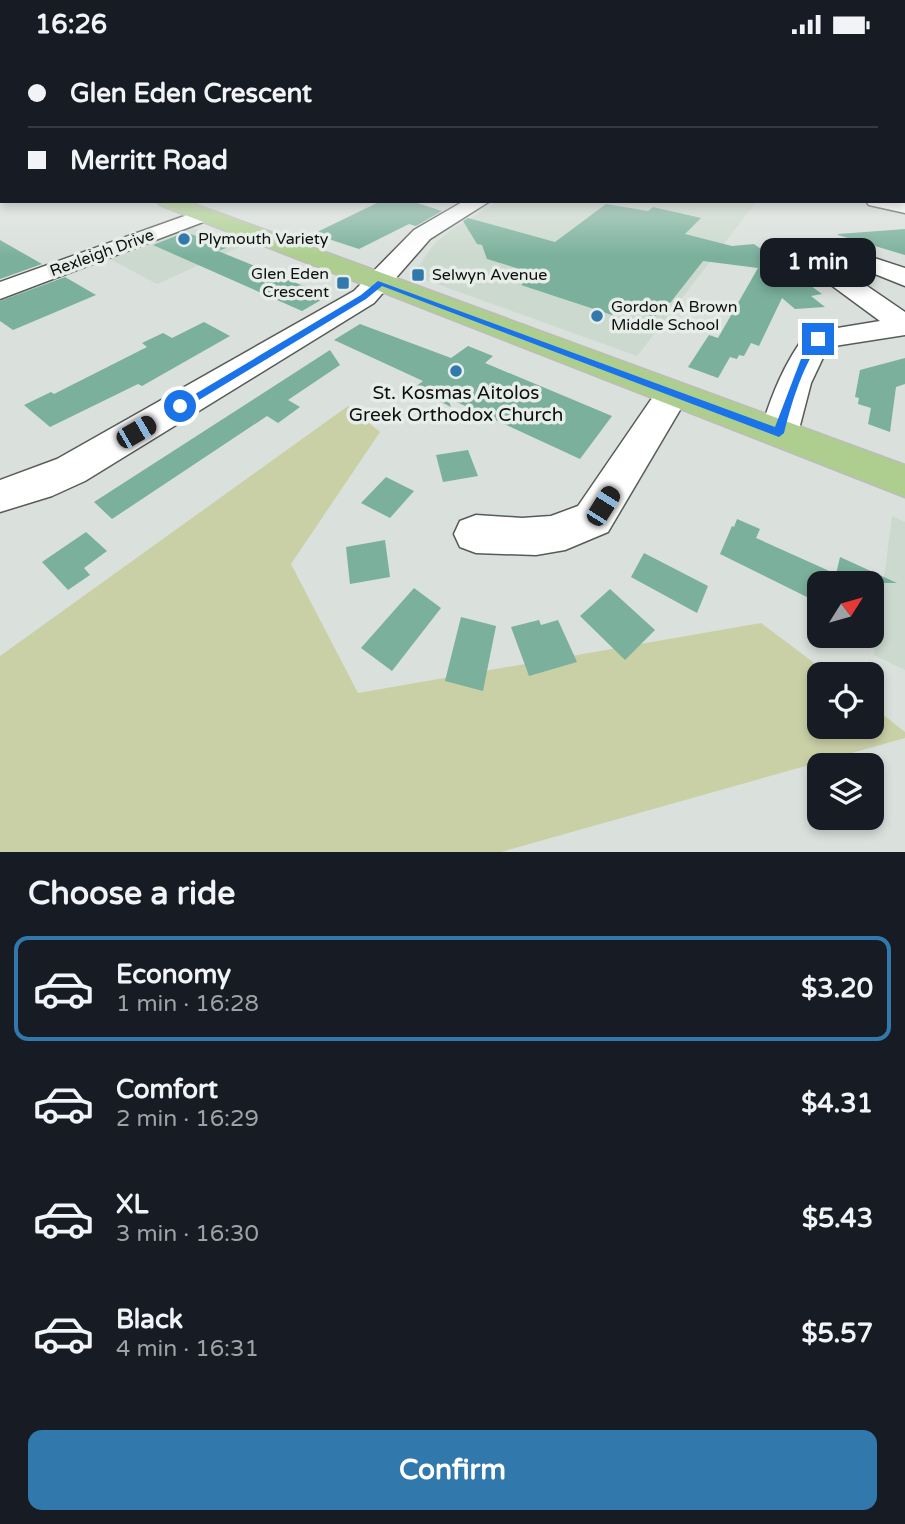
<!DOCTYPE html>
<html lang="en">
<head>
<meta charset="utf-8">
<style>
  :root { --surface:#171b24; --page:#20242c; --text:#f1f3f6; --muted:#9ea1a6; --line:#363941; --accent:#3179ad }
  body { margin:0; font-family:"Varela Round",sans-serif; background:var(--page); color:var(--text); height:100vh; display:flex; flex-direction:column; font-size:26px; white-space:nowrap }
  * { box-sizing:border-box; margin:0 }
  p { font-size:23px; color:var(--muted) }
  .icon { flex:none; width:38px; height:38px; fill:none; stroke:currentColor; stroke-width:2; stroke-linecap:round; stroke-linejoin:round }
  .map { position:relative; height:803px; overflow:hidden }
  .panel { display:flex; flex-direction:column; background:var(--surface); flex:1 }
  .panel>* { flex:none }
  .banner { position:absolute; left:0px; top:0px; width:906px; height:154px; box-shadow:0 4px 10px #0003; display:grid; align-content:center; height:154px; padding:0 28px; background:var(--surface) }
  .needle { width:46px; rotate:53deg }
  .tools { position:absolute; left:807px; top:522px; display:grid; gap:14px }
  .tools a { display:grid; place-items:center; width:77px; height:77px; border-radius:14px; background:var(--surface); box-shadow:0 4px 10px #0003; font-size:35px }
  .end { position:absolute; width:32px; height:32px; margin:-16px; border:9px solid #1a73e8; background:#fff; box-shadow:0 0 0 4px #fff }
  .from { border-radius:50% }
  .bubble { position:absolute; height:49px; border-radius:14px; background:var(--surface); box-shadow:0 4px 10px #0003; font-size:23px; font-weight:700; line-height:49px; text-align:center }
  .car { position:absolute; width:21px; height:42px; margin:-21px -10px; border-radius:9px; box-shadow:0 0 5px 2px #0007; background:linear-gradient(#222 24%,#8ab4d8 0 40%,#222 0 76%,#8ab4d8 0 86%,#222 0) }
  .banner b { display:flex; align-items:center; gap:24px; height:66px; font-size:26px }
  .banner b+b { border-top:2px solid var(--line) }
  .banner i { width:18px; height:18px; background:var(--text) }
  ul { padding:0; list-style:none }
  li { display:flex; align-items:center; gap:21px; height:105px; margin:0 14px 10px; padding:0 14px; border:4px solid transparent; border-radius:14px }
  li div { flex:1 }
  li b { display:block; font-size:26px }
  li em { font-style:normal; font-weight:700 }
  li.on { border-color:var(--accent) }
  li>.icon { width:63px; height:63px; stroke-width:1.5 }
  h2 { padding:0 28px; font-size:32px; line-height:84px }
  .action { display:flex; gap:14px; margin-top:auto; padding:14px 28px }
  .action a { flex:1; height:80px; border-radius:14px; background:var(--accent); color:#fff; font-size:28px; font-weight:700; line-height:80px; text-align:center }
  .status { display:flex; justify-content:space-between; align-items:center; height:49px; padding:0 35px; background:var(--surface); direction:ltr }
  .status svg { height:19px; fill:currentColor }
  .map>svg:first-child { display:block }
  .built { fill:#ccd9ce }
  .green { fill:#cad0a6 }
  .building { fill:#7ab09c }
  .lines { fill:none; stroke-linecap:round; stroke-linejoin:round }
  .minor-casing { stroke:#575c58; stroke-width:3 }
  .major-casing { stroke:#bcbcbc; stroke-width:3 }
  .minor { fill:#fff; fill-rule:evenodd }
  .major { fill:#adce8f; fill-rule:evenodd }
  .route { fill:#1a73e8 }
  .poi-dot { fill:#3179ad; stroke:#e7ede8; stroke-width:2.5 }
  .labels { text-anchor:middle; dominant-baseline:central; stroke-width:7; stroke-linejoin:round; paint-order:stroke }
  .far-poi-label { font-size:16px; fill:#0e110f; stroke:#e7ede8; text-anchor:start }
  .far-street-label { font-size:16px; fill:#0e110f; stroke:#e7ede8 }
  .poi-label { font-size:19px; fill:#0e110f; stroke:#e7ede8 }
</style>
</head>
<body>
<div class="status"><b>16:26</b><svg viewBox="0 0 49 12"><path d="M0 12V9h3v3zM5 12V6h3v6zM10 12V3h3v9zM15 12V0h3v12zM26 1h20v11H26zM47 4h2v5h-2z"/></svg></div>
<div class="map">
<svg width="905" height="803" viewBox="0 0 905 803">
  <rect width="100%" height="100%" fill="#dae0db"/>
  <!-- built -->
  <path class="built" d="M500,152H757L637,307L412,226L435,194L454,179Z
    M191,178L242,197L157,235L108,209Z
    M892,467L905,473V621L874,606Z"/>
  <!-- green -->
  <path class="green" d="M348,357L380,383L291,515L358,644L761,574L829,625H819V677H872V657L905,683V689L501,803H0V607Z"/>
  <!-- building -->
  <path class="building" d="M381,152H411L442,162L416,177L409,175L359,200L313,185Z
    M606,155L648,162L653,158L701,169L685,185L732,197L754,195L822,245L811,247L825,258L795,260L782,249L759,297L751,294L744,307L739,306L737,310L730,308L718,329L688,318L709,286L718,289L758,219L703,212L670,254L667,253L654,269L620,258L612,266L521,236L536,225L487,210L482,196L477,195L463,172L468,169L555,193Z
    M905,180V206L838,186V185Z
    M186,183L226,199L218,202L328,247L302,262L153,196Z
    M0,191L42,215L0,230Z
    M65,228L96,246L13,281L0,272V252Z
    M204,273L230,287L142,337L138,335L50,378L24,356L51,343L54,345L147,298L142,294L163,284L172,289Z
    M360,275L451,309L468,297L493,307L485,314L612,367L580,410L448,349L451,358L414,339L423,332L334,291Z
    M330,301L340,316L288,351L300,358L278,374L267,367L112,470L94,453Z
    M905,309V335L896,338L890,383L868,375L871,359L858,355L859,349L855,348L860,321Z
    M468,401L478,427L443,433L436,406Z
    M386,428L414,442L390,469L361,454Z
    M737,470L760,480L756,489L836,525L840,508L897,534H819V554L720,505L732,477L734,478Z
    M86,483L107,502L84,519L90,526L68,541L42,513Z
    M385,491L390,528L350,535L346,498Z
    M644,504L708,537L697,564L631,528Z
    M414,539L441,559L392,622L361,599Z
    M610,540L655,581L625,611L580,567Z
    M461,568L496,577L483,642L445,632Z
    M539,571L541,576L558,571L577,613L529,627L511,578Z"/>
  <g class="lines">
    <defs>
      <path id="minor" d="M464,152H490L430,190L374,254L85,432L52,447L0,463V431L57,410L354,242L414,181Z
        M866,152H905V164L869,156Z
        M204,160L211,162L215,166L211,170L0,250V233Z
        M847,205L868,207L905,219V237L865,221L845,222L905,263V286L828,298L811,334L798,384L792,393L779,397L766,393L760,384C771,347 784,314 807,284L880,272L827,233L819,221L830,210Z
        M673,333L685,336L690,344L608,483L565,501L536,506L476,504L460,498L454,485L460,472L476,466L522,469L551,467L578,457L661,336Z"/>
      <path id="major" d="M157,152H186L905,416V448L160,156Z"/>
    </defs>
    <!-- minor casing -->
    <use href="#minor" class="minor-casing"/>
    <!-- major casing -->
    <use href="#major" class="major-casing"/>
    <!-- minor -->
    <use href="#minor" class="minor"/>
    <!-- major -->
    <use href="#major" class="major"/>
  </g>
  <!-- sky -->
  <linearGradient id="sky" x2="0" y2="1"><stop stop-color="#87c1de"/><stop offset="0.46" stop-color="#eef1ef"/><stop offset="1" stop-color="#eef1ef" stop-opacity="0"/></linearGradient>
  <rect width="905" height="208" fill="url(#sky)"/>
  <!-- route -->
  <path class="route" d="M378,232L775,378L804,302L815,288L822,290C803,316 792,352 784,384L779,388L382,237L366,250L184,360L175,357L361,246Z"/>
  <!-- markers -->
  <g class="poi-dot">
    <circle cx="184" cy="190" r="7"/>
    <rect x="411" y="219" width="14" height="14" rx="3.5"/>
    <rect x="336" y="227" width="14" height="14" rx="3.5"/>
    <circle cx="597" cy="267" r="7"/>
    <circle cx="456" cy="322" r="7"/>
  </g>
  <g class="labels">
    <!-- far-poi labels -->
    <g class="far-poi-label">
      <text x="198" y="190">Plymouth Variety</text>
      <text x="329" y="225" text-anchor="end">Glen Eden<tspan x="329" dy="18">Crescent</tspan></text>
      <text x="432" y="226">Selwyn Avenue</text>
      <text x="611" y="258">Gordon A Brown<tspan x="611" dy="18">Middle School</tspan></text>
    </g>
    <!-- far-street labels -->
    <g class="far-street-label">
      <text transform="translate(102 204) rotate(-20)">Rexleigh Drive</text>
    </g>
    <!-- poi labels -->
    <g class="poi-label">
      <text x="456" y="344">St. Kosmas Aitolos<tspan x="456" dy="22">Greek Orthodox Church</tspan></text>
    </g>
  </g>
</svg>
<div class="tools">
<a><svg class="needle" viewBox="-14 -14 28 28"><path d="M0-13l5 13h-10z" fill="#e53935"/><path d="M0 13l5-13h-10z" fill="#9ea1a6"/></svg></a>
<a><svg class="icon" aria-label="locate" viewBox="0 0 24 24"><circle cx="12" cy="12" r="6"/><path d="M12 2v4M12 18v4M2 12h4M18 12h4"/></svg></a>
<a><svg class="icon" aria-label="layers" viewBox="0 0 24 24"><path d="M12 4l9 5-9 5-9-5zM3 14l9 5 9-5"/></svg></a>
</div>
<i class="end from" style="left:180px;top:357px"></i>
<i class="end" style="left:818px;top:290px"></i>
<div class="bubble" style="left:760px;top:189px;width:116px">1 min</div>
<i class="car" style="left:136px;top:383px;rotate:60deg"></i>
<i class="car" style="left:603px;top:457px;rotate:32deg"></i>
<div class="banner">
<b><i class="from"></i>Glen Eden Crescent</b>
<b><i></i>Merritt Road</b>
</div>
</div>
<section class="panel">
<h2>Choose a ride</h2>
<ul>
<li class="on"><svg class="icon" aria-label="car" viewBox="0 0 24 24"><path d="M5 17H2v-5l4-1 3-4h7l3 4 3 1v5h-3M9 17h6M6 11h13"/><circle cx="7" cy="17" r="2"/><circle cx="17" cy="17" r="2"/></svg><div><b>Economy</b><p>1 min · 16:28</p></div><em>$3.20</em></li>
<li><svg class="icon" aria-label="car" viewBox="0 0 24 24"><path d="M5 17H2v-5l4-1 3-4h7l3 4 3 1v5h-3M9 17h6M6 11h13"/><circle cx="7" cy="17" r="2"/><circle cx="17" cy="17" r="2"/></svg><div><b>Comfort</b><p>2 min · 16:29</p></div><em>$4.31</em></li>
<li><svg class="icon" aria-label="car" viewBox="0 0 24 24"><path d="M5 17H2v-5l4-1 3-4h7l3 4 3 1v5h-3M9 17h6M6 11h13"/><circle cx="7" cy="17" r="2"/><circle cx="17" cy="17" r="2"/></svg><div><b>XL</b><p>3 min · 16:30</p></div><em>$5.43</em></li>
<li><svg class="icon" aria-label="car" viewBox="0 0 24 24"><path d="M5 17H2v-5l4-1 3-4h7l3 4 3 1v5h-3M9 17h6M6 11h13"/><circle cx="7" cy="17" r="2"/><circle cx="17" cy="17" r="2"/></svg><div><b>Black</b><p>4 min · 16:31</p></div><em>$5.57</em></li>
</ul>
<div class="action"><a>Confirm</a></div>
</section>
</body>
</html>
